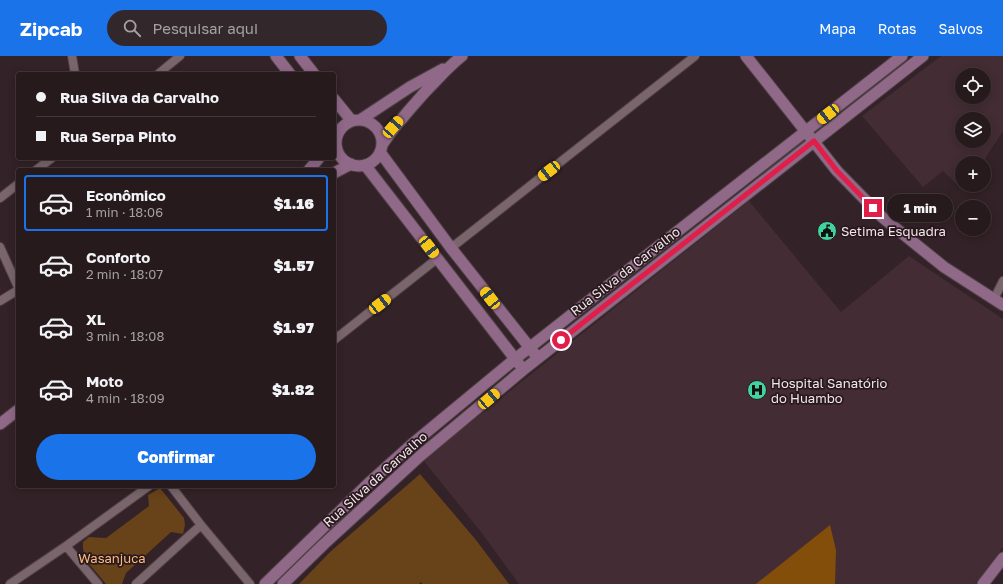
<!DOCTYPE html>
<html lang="pt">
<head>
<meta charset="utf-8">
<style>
  :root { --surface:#261a1d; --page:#32272a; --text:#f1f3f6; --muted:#a4a1a4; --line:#42383b; --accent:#1a73e8 }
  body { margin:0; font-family:"Golos Text",sans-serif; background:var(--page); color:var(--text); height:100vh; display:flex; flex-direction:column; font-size:15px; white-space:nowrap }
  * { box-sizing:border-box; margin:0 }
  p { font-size:13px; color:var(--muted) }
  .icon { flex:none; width:22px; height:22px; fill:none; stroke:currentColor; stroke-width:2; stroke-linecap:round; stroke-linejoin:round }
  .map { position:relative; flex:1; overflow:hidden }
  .drawer { position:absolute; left:16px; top:112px; width:320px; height:320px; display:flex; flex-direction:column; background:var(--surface); border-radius:4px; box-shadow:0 2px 10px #0003,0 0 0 1px var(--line) }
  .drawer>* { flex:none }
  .hud { position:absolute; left:16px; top:16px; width:320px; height:88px; border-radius:4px; box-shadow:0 2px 10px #0003,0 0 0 1px var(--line); display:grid; align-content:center; height:88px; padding:0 20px; background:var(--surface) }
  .controls { position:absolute; left:955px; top:12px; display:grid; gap:8px }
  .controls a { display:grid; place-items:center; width:36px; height:36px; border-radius:50%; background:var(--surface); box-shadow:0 2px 10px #0003,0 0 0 1px var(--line); font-size:20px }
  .end { position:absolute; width:18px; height:18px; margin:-9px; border:5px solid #e11d48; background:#fff; box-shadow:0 0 0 2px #fff }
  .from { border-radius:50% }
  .bubble { position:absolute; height:28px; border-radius:14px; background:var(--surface); box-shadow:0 2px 10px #0003,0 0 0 1px var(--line); font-size:13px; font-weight:800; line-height:28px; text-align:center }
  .car { position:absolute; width:12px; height:24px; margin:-12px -6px; border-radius:5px; box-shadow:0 0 3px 1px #0007; background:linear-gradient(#f5c518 24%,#345 0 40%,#f5c518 0 76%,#345 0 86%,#f5c518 0) }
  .hud b { display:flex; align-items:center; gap:14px; height:38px; font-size:15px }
  .hud b+b { border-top:1px solid var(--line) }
  .hud i { width:10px; height:10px; background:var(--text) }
  ul { padding:7px 0 0; list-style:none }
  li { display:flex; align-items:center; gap:12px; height:56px; margin:0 8px 6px; padding:0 12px; border:2px solid transparent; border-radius:4px }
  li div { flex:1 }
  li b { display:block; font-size:15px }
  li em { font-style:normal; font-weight:800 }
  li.on { border-color:var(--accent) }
  li>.icon { width:36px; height:36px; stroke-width:1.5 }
  .action { display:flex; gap:8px; margin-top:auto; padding:8px 20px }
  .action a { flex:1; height:46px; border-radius:24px; background:var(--accent); color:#fff; font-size:16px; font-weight:800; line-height:46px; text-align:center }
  header { display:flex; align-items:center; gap:24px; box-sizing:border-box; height:56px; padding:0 20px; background:var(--accent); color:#fff }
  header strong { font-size:19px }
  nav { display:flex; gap:22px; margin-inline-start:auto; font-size:14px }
  .search { width:280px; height:36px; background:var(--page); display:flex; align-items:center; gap:10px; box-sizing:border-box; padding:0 14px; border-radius:22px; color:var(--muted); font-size:15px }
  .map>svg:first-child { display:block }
  .built { fill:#432c34; fill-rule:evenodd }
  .green { fill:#684219 }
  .forest { fill:#834e0a }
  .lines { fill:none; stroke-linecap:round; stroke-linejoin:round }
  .street-casing { stroke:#4e4044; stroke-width:10 }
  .secondary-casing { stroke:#4e4044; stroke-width:13 }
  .street { stroke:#79656b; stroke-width:8 }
  .secondary { stroke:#906888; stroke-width:11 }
  .route { stroke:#e11d48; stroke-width:5 }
  .labels { text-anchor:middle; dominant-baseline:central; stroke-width:3.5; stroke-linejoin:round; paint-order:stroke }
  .poi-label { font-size:13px; fill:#f1e6e9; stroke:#29191e; text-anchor:start }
  .street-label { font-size:13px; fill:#f1e6e9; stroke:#29191e }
  .park-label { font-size:13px; fill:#f9bb7d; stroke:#29191e }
</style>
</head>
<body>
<header>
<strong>Zipcab</strong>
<div class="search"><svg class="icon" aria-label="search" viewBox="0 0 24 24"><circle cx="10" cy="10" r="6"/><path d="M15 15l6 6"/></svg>Pesquisar aqui</div>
<nav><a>Mapa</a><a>Rotas</a><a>Salvos</a></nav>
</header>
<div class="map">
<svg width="1003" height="528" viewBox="0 0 1003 528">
  <rect width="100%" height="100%" fill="#332227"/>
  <!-- built -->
  <path class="built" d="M941,0H1003V75L982,107H962V129H968L964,135L943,115L923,131L862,60ZM962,19H984V41H962ZM962,63H984V85H962Z
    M749,145L841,256L909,200L1003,263V491L975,528H519L481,476L423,404Z"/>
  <!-- green -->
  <path class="green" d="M420,418L476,484L509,528H422L421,526L419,528H299L330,496Z
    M160,432L184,462L185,469L183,478L171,476L126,517L122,528H106C96,515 81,503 83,486L89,481L106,482L149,450L148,439Z"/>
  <!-- forest -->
  <path class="forest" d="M830,469L836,494L835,528H756Z"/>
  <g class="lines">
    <defs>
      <path id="street" d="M72,0L75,18
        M158,18L180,0
        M36,114L52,102
        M0,142L18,128
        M0,191L18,231
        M451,192L695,0
        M994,243L1003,225
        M0,245L18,234
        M334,284L438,202
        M171,430L201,469L250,528
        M66,490L98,528
        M10,528L66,490L149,430
        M136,528L201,469"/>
      <path id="secondary" d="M276,0L290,18
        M300,0L314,18
        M746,0L837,115L882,161L944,211L1003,249
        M334,43L351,64
        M360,64L410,31L443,13
        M336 87a23 23 0 1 1 46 0a23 23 0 1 1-46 0Z
        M382,89C395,69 410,53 426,35C438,23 448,11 462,0
        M380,96L451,192L534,297
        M365,109L519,308
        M309,114L319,102
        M334,117L351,108
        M0,368L18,354
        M265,528L371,425L411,389L515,303L623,218L902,0
        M283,528L324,488L420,400L523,314L923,0
        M983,528L1003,502"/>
    </defs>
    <!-- street casing -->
    <use href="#street" class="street-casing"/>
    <!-- secondary casing -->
    <use href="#secondary" class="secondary-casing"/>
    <!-- street -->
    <use href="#street" class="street"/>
    <!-- secondary -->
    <use href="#secondary" class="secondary"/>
  </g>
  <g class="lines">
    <!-- route -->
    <path class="route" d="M561,284L814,85L837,115L873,152"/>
  </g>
  <!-- icons -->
  <defs>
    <symbol id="civic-disc" viewBox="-11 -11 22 22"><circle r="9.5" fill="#42d4a0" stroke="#29191e"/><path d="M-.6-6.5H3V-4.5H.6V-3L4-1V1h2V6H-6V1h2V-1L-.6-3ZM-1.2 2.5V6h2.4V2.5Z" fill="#111"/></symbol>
    <symbol id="hospital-disc" viewBox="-11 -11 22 22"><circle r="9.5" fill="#42d4a0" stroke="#29191e"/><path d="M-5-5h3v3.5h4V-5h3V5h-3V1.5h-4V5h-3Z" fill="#111"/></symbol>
  </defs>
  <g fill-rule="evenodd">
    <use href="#civic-disc" x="816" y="164" width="22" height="22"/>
    <use href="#hospital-disc" x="746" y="323" width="22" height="22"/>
  </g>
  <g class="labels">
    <!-- poi labels -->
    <g class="poi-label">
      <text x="841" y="175">Setima Esquadra</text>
      <text x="771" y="327">Hospital Sanatório<tspan x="771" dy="15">do Huambo</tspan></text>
    </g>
    <!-- street labels -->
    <g class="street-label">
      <text transform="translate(625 215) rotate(-38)">Rua Silva da Carvalho</text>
      <text transform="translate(375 423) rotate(-42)">Rua Silva da Carvalho</text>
    </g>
    <!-- park labels -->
    <g class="park-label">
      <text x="112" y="502">Wasanjuca</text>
    </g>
  </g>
</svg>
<div class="controls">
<a><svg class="icon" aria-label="locate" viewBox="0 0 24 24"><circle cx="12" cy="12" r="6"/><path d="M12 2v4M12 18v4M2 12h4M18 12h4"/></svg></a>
<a><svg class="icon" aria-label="layers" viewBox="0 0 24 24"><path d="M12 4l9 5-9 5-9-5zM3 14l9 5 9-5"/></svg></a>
<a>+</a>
<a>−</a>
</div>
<i class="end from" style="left:561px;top:284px"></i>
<i class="end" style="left:873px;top:152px"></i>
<div class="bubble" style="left:887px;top:138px;width:66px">1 min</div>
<i class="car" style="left:828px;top:58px;rotate:232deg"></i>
<i class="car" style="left:393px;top:71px;rotate:41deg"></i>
<i class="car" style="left:549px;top:115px;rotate:232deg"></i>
<i class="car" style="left:429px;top:191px;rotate:142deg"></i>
<i class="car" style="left:490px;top:242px;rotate:322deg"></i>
<i class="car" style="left:380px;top:248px;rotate:52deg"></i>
<i class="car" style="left:489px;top:343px;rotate:50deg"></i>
<div class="hud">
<b><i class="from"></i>Rua Silva da Carvalho</b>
<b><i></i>Rua Serpa Pinto</b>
</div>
<section class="drawer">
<ul>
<li class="on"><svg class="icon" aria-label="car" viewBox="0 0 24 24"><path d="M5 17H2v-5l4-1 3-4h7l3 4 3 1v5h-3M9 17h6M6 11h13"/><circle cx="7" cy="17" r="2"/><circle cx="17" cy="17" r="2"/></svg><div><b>Econômico</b><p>1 min · 18:06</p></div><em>$1.16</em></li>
<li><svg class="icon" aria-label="car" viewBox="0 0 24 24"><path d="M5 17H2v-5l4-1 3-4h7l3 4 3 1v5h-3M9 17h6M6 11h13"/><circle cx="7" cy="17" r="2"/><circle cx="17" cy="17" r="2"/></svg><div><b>Conforto</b><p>2 min · 18:07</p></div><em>$1.57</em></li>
<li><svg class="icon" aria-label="car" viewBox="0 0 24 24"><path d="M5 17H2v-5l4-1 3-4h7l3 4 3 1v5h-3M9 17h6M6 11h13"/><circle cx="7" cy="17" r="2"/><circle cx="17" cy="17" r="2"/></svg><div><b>XL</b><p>3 min · 18:08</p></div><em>$1.97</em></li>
<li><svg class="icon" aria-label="car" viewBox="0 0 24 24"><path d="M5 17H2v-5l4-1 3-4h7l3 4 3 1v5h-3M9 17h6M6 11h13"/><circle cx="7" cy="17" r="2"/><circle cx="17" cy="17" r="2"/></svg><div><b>Moto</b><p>4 min · 18:09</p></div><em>$1.82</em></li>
</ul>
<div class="action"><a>Confirmar</a></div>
</section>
</div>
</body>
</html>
